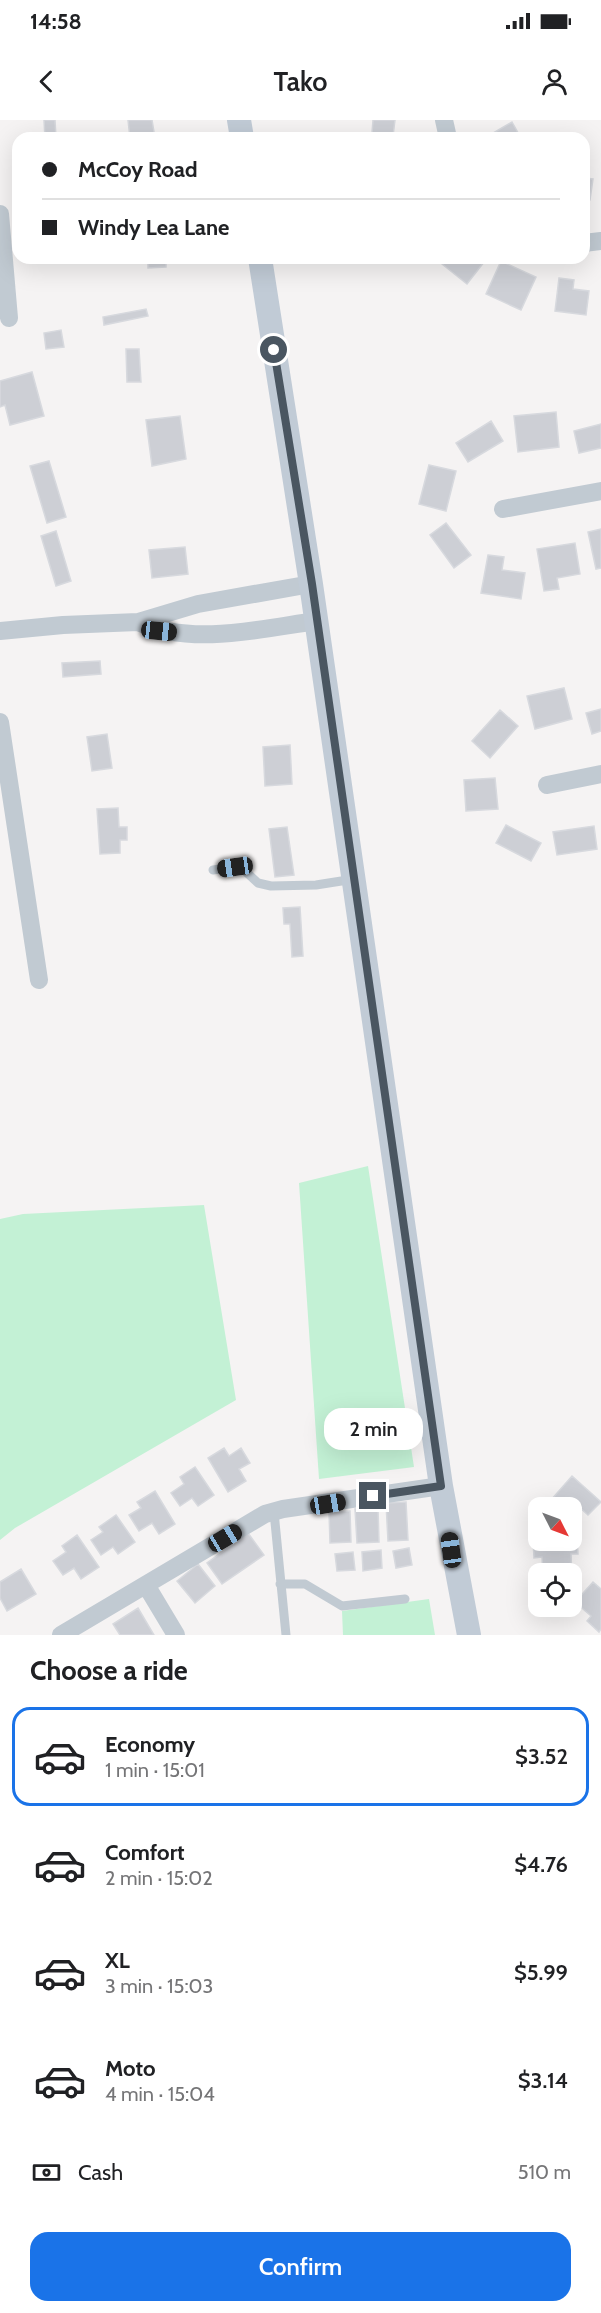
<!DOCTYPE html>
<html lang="en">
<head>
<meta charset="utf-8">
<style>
  :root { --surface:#fff; --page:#f6f6f6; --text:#202124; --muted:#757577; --line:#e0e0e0; --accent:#1a73e8 }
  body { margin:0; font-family:Cabin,sans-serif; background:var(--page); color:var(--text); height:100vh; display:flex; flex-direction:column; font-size:22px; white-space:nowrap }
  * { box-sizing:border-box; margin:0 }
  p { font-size:20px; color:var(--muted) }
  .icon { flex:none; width:33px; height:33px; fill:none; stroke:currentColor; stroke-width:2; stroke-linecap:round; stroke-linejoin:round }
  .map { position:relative; height:1515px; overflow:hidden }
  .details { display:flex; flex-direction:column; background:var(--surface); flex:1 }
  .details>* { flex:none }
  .guide { position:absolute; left:12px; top:12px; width:578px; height:132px; border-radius:18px; box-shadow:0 6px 24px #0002; display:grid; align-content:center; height:132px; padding:0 30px; background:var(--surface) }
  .needle { width:39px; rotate:132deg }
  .tools { position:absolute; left:528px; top:1377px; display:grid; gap:12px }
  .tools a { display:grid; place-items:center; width:54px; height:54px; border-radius:12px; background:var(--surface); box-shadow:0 6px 24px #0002; font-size:30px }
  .end { position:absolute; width:27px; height:27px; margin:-14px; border:8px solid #4a5661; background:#fff; box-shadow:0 0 0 3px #fff }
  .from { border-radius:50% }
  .bubble { position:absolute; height:42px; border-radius:18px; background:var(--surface); box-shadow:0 6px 24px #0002; font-size:20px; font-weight:600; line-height:42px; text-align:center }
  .car { position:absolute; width:18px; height:36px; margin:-18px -9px; border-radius:8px; box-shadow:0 0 4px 2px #0007; background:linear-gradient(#222 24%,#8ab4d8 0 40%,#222 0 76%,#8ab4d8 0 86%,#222 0) }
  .guide b { display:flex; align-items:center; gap:21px; height:57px; font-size:22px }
  .guide b+b { border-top:2px solid var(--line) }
  .guide i { width:15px; height:15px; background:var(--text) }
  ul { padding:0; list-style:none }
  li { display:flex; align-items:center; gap:18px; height:99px; margin:0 12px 9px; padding:0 18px; border:3px solid transparent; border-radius:18px }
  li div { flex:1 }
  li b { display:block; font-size:22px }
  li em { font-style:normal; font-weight:600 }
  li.selected { border-color:var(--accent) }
  li>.icon { width:54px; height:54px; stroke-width:1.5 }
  h2 { padding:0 30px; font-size:27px; line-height:72px }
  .pay { display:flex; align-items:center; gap:15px; height:66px; padding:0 30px; font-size:22px }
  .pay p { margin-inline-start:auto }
  .cta { display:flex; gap:12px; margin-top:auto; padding:12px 30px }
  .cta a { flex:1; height:69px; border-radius:18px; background:var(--accent); color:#fff; font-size:24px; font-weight:600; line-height:69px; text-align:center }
  .status { display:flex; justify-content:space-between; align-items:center; height:42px; padding:0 30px; background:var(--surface); direction:ltr }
  .status svg { height:16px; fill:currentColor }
  header { display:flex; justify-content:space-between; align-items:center; height:78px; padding:0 30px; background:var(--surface); font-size:27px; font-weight:600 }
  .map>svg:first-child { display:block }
  .green { fill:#c3f1d5 }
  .building { fill:#cdcfd5; stroke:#d7d9de; stroke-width:1.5 }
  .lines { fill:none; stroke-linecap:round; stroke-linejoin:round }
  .lane { stroke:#c1cad2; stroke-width:9 }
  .street { stroke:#c1cad2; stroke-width:18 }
  .secondary { stroke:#c1cbd6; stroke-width:24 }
  .route { stroke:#4a5661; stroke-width:8 }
</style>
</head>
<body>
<div class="status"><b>14:58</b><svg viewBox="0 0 49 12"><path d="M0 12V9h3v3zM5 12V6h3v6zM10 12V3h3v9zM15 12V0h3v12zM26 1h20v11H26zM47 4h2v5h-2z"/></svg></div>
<header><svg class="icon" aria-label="back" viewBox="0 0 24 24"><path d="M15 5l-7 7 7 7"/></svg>Tako<svg class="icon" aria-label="person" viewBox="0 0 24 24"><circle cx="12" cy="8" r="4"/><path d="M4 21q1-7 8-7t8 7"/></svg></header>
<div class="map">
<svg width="601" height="1515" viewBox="0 0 601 1515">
  <rect width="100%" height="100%" fill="#f5f3f3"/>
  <!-- green -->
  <path class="green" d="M368,1046L414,1347L319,1359L299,1063Z
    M204,1085L236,1280L15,1408L0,1420V1099L23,1094Z
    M429,1479L435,1515H343L342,1491Z"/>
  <!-- building -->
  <path class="building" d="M44,0H55L56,18H45Z
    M128,0H152L155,18H130Z
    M373,0H395L393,16L372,13Z
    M512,2L521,18H495L493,13Z
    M584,58L593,59L590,80L584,79Z
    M148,138H166V147L148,148Z
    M439,138H479L484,142L467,164L437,140Z
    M501,141L536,157L521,190L486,174Z
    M559,158L574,160L573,169L589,171L586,195L555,191Z
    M146,189L148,196L104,205L103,197Z
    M61,210L64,227L46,229L44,213Z
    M126,229H139L141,262H127Z
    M32,252L44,296L10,305L5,285L0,287V261Z
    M556,292L559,327L518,332L514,296Z
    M180,296L186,339L152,346L146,300Z
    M491,301L503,321L468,342L456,323Z
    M601,304V328L579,333L574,311Z
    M49,341L66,397L47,403L30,346Z
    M429,345L456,351L446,391L419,384Z
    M446,403L471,435L454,448L430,415Z
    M601,409V448L596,449L588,412Z
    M56,411L71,461L56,466L41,416Z
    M575,423L580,454L557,458L559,469L544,471L537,429Z
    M185,427L188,454L152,458L149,430Z
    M488,435L504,437L502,450L525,453L521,479L481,473Z
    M100,541L101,554L63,557L62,543Z
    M564,568L572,599L535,609L527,576Z
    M601,589V611L592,614L586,593Z
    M500,590L518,606L490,638L472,621Z
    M107,614L112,648L92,651L87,617Z
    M290,625L292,664L265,666L263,627Z
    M495,658L498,689L466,691L464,660Z
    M118,688L119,707H127V720H120V733L100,734L97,689Z
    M506,705L541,723L531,741L496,723Z
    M594,706L597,729L557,735L553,712Z
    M287,707L294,755L275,757L269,709Z
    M300,787L303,836L292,837L290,804H284L283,788Z
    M224,1328L229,1336L241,1328L250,1343L239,1349L246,1361L228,1372L208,1338Z
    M195,1347L214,1375L198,1386L192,1378L180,1386L171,1373L184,1364L180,1357Z
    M572,1356L601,1382L588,1395L578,1386L572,1393V1388H559L551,1380Z
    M155,1371L175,1404L159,1414L152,1403L139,1411L129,1395L141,1388L137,1382Z
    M406,1382L408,1420L388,1421L386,1383Z
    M378,1388L379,1422L357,1423L355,1389Z
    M350,1391L351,1422L330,1423L329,1392Z
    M116,1395L135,1422L118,1434L113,1427L101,1435L91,1420L103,1412L99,1407Z
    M248,1413L264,1435L222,1464L207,1443Z
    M77,1415L99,1447L81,1459L74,1448L63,1455L53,1441L66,1432L62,1426Z
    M572,1417H577L578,1434H571L572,1459V1454H543L542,1437L534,1438L533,1419L572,1420Z
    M409,1428L412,1445L396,1448L393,1431Z
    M381,1430L382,1448L363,1451L362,1432Z
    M353,1432L355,1450L337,1451L335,1434Z
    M198,1444L215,1466L195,1483L177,1461Z
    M21,1449L36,1474L7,1491L0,1478V1462Z
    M593,1462L601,1469V1509L599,1512L587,1501L591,1496L575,1482Z
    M138,1488L154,1515H120L113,1504Z"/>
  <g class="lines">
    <!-- lane -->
    <path class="lane" d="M213,750L235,747L245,751L258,763L271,766L316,765L354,759
      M274,1392L286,1515
      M280,1464H305L342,1486L405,1479"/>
    <!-- street -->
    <path class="street" d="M444,0L448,18
      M0,94L9,198
      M584,123L601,121
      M503,389L601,371
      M138,502C192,526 260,509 316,501
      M0,511L63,505L138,502L198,484L311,464
      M0,602L39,860
      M547,665L601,654
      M146,1465L176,1515
      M61,1515L265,1394L283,1389L441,1366"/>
    <!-- secondary -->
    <path class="secondary" d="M239,0L242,18
      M260,138L311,464L441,1366L469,1515"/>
  </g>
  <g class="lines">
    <!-- route -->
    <path class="route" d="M274,230L312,464L441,1366L373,1376"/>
  </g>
</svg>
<div class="tools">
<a><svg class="needle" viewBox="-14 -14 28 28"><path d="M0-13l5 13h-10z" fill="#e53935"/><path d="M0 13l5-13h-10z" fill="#757577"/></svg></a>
<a><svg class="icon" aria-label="locate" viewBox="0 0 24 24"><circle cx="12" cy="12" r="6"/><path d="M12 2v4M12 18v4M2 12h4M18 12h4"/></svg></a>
</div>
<i class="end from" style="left:274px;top:230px"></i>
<i class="end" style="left:373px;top:1376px"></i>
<div class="bubble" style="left:324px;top:1288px;width:99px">2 min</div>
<i class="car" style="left:159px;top:511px;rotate:96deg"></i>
<i class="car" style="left:235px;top:747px;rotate:262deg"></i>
<i class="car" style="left:328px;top:1384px;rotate:81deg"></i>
<i class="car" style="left:225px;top:1418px;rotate:59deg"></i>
<i class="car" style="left:451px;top:1430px;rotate:352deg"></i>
<div class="guide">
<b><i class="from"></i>McCoy Road</b>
<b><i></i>Windy Lea Lane</b>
</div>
</div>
<section class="details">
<h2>Choose a ride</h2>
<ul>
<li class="selected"><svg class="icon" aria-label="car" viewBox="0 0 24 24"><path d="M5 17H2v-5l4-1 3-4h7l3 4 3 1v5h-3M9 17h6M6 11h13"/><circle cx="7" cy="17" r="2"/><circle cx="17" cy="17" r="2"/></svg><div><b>Economy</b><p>1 min · 15:01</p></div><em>$3.52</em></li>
<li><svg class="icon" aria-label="car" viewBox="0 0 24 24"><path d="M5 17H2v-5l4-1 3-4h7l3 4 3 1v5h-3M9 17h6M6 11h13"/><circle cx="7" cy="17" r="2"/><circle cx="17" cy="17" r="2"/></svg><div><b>Comfort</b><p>2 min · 15:02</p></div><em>$4.76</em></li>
<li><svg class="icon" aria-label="car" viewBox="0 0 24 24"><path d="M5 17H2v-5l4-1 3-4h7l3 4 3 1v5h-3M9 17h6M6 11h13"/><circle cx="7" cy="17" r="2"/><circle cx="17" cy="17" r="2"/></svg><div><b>XL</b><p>3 min · 15:03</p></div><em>$5.99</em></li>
<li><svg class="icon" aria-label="car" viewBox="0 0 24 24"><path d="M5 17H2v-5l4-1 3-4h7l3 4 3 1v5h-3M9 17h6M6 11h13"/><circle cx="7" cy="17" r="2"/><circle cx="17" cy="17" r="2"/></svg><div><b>Moto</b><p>4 min · 15:04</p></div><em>$3.14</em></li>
</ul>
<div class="pay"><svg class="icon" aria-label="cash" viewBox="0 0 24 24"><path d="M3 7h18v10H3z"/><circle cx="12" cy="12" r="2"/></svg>Cash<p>510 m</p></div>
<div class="cta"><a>Confirm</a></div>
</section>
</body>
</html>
